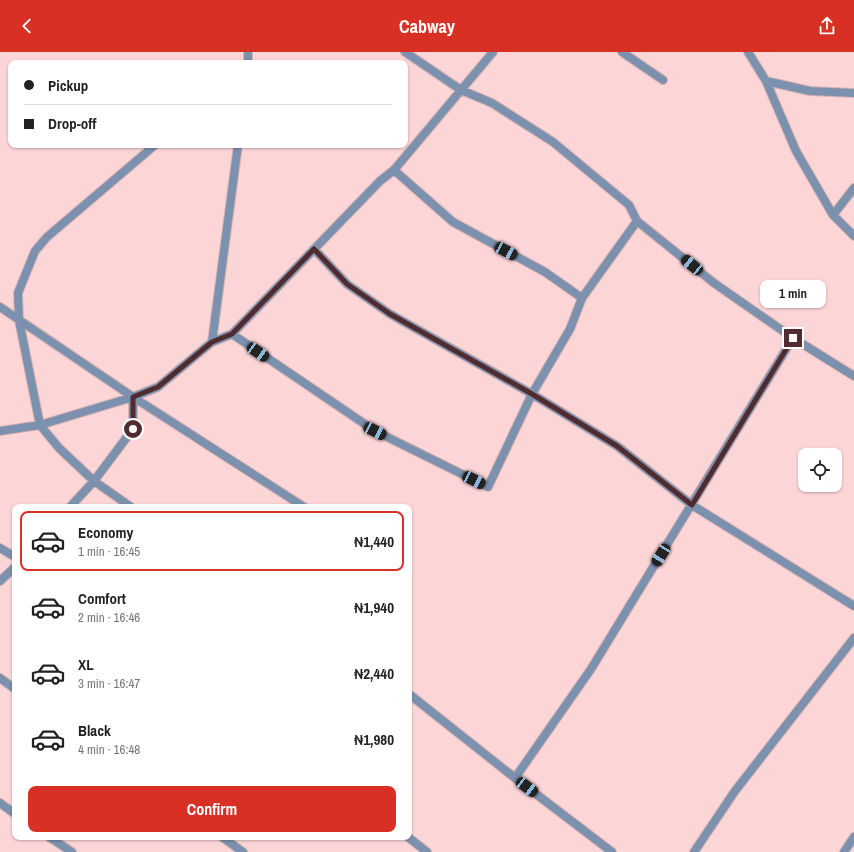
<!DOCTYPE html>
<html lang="en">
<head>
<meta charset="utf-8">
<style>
  :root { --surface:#fff; --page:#f6f6f6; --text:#222; --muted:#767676; --line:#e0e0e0; --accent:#d93025 }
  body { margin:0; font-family:"Archivo Narrow",sans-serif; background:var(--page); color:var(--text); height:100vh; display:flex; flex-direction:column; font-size:15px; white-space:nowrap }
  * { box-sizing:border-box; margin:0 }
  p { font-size:13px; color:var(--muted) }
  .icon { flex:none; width:22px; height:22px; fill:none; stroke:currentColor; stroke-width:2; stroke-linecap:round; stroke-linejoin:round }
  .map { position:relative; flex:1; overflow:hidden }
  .panel { position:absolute; left:12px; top:452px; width:400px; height:336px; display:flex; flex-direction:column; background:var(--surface); border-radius:8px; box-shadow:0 1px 3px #0004 }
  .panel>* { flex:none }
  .guide { position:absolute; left:8px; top:8px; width:400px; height:88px; border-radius:8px; box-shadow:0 1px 3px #0004; display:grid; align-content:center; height:88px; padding:0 16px; background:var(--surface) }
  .tools { position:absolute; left:798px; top:396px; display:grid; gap:8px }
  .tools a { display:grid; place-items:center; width:44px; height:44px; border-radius:8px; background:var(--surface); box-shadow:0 1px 3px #0004; font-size:20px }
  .end { position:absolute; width:18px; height:18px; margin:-9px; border:5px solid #502b2f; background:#fff; box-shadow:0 0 0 2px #fff }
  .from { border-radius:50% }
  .bubble { position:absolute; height:28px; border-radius:8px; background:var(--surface); box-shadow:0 1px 3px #0004; font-size:13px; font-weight:700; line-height:28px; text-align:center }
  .car { position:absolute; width:12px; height:24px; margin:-12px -6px; border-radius:5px; box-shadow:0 0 3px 1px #0007; background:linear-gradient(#222 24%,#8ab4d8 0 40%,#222 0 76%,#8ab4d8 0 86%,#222 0) }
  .guide b { display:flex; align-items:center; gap:14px; height:38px; font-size:15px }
  .guide b+b { border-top:1px solid var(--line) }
  .guide i { width:10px; height:10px; background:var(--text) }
  ul { padding:7px 0 0; list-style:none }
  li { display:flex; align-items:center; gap:12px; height:60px; margin:0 8px 6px; padding:0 8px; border:2px solid transparent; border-radius:8px }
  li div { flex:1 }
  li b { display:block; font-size:15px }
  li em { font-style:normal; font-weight:700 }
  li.selected { border-color:var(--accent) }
  li>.icon { width:36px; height:36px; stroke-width:1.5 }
  .button { display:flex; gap:8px; margin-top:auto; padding:8px 16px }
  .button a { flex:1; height:46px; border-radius:8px; background:var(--accent); color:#fff; font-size:16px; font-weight:700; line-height:46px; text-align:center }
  header { display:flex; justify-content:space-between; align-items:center; height:52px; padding:0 16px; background:var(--accent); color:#fff; font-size:18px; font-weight:700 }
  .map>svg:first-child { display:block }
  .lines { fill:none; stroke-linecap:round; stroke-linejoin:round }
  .minor-casing { stroke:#dab3b5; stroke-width:10 }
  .minor { stroke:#7b91ad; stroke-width:8 }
  .route { stroke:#502b2f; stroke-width:5 }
</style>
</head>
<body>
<header><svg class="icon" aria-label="back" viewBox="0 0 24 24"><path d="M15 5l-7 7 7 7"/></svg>Cabway<svg class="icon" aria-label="share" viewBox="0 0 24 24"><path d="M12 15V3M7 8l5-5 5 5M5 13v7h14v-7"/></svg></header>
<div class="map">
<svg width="854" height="800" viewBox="0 0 854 800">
  <rect width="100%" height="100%" fill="#fcd5d7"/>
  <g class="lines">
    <defs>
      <path id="minor" d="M405,0L461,38L492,51L553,90L629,153L637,169L714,231L793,286L854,324
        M622,0L663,28
        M748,0L766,29L796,99L833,163L854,184
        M248,11V0
        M766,29L810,39L854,41
        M394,118L453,170L545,220L582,246
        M833,163L854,136
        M314,197L347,232L390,262L532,342L617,394L692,453L854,554
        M0,255L133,345L304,455
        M232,282L375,379L488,435L532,342L570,277L582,246L637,169
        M212,290L238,93
        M0,379L40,373L133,345L158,335L212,290L232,282L380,129L394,118L493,0
        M70,455L94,429L133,377V345
        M131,455L94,429L59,396L40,373L19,268L18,241L35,199L47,185L155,93
        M0,496L15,505
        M0,529L15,515
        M0,626L15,637
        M409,642L515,726L612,800
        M515,726L591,617L793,286
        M0,751L15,762
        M49,785L72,800
        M222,785L243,800
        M408,785L427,800
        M694,800L735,739L854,586
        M844,800L854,785"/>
    </defs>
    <!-- minor casing -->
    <use href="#minor" class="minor-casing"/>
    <!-- minor -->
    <use href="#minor" class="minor"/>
  </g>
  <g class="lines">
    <!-- route -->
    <path class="route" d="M133,377V345L158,335L212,290L232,282L314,197L347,232L390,262L532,342L617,394L692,453L793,286"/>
  </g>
</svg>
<div class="tools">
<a><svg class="icon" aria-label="locate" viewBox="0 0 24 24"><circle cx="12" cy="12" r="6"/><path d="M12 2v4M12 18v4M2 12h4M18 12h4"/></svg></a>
</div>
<i class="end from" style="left:133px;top:377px"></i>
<i class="end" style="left:793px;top:286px"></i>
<div class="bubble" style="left:760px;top:228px;width:66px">1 min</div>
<i class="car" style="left:506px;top:199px;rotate:118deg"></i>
<i class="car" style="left:692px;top:213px;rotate:309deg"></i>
<i class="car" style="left:258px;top:300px;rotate:124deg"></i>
<i class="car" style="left:375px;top:379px;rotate:117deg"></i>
<i class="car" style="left:474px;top:428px;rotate:116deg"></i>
<i class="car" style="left:661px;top:503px;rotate:212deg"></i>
<i class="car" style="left:527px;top:735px;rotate:127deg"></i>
<div class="guide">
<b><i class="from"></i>Pickup</b>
<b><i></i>Drop-off</b>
</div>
<section class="panel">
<ul>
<li class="selected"><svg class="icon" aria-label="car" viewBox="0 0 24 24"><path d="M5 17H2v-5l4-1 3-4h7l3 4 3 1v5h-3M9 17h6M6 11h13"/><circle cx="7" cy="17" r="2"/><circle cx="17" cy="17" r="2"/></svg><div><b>Economy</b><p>1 min · 16:45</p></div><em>₦1,440</em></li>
<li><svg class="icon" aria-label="car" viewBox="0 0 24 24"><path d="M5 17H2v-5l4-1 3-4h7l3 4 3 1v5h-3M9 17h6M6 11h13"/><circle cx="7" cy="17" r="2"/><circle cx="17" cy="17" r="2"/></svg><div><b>Comfort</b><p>2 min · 16:46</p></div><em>₦1,940</em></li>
<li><svg class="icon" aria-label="car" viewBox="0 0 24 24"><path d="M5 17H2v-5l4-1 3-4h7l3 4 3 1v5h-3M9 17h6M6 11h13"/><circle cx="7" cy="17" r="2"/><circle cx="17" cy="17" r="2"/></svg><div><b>XL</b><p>3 min · 16:47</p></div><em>₦2,440</em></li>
<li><svg class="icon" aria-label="car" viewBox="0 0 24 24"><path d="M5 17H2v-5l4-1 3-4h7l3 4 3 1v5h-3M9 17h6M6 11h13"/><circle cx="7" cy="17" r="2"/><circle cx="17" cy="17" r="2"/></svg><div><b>Black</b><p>4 min · 16:48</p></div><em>₦1,980</em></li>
</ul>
<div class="button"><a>Confirm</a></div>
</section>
</div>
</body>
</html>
